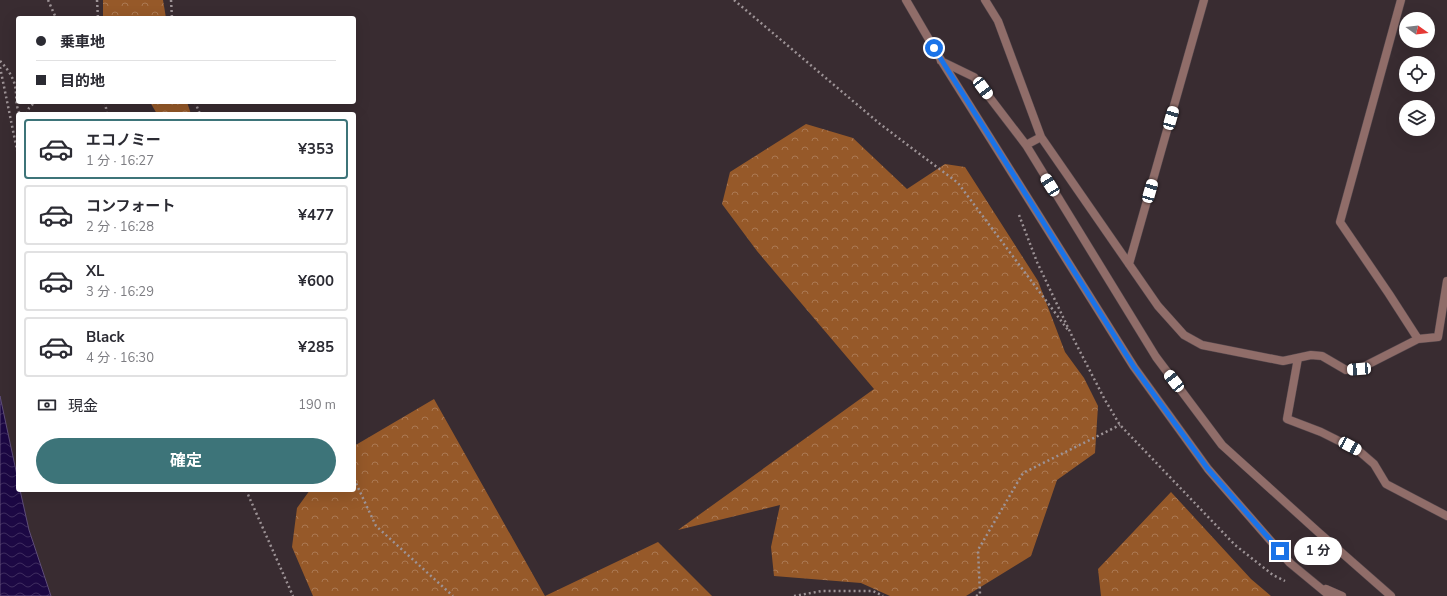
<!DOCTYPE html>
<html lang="ja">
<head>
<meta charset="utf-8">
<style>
  :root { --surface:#fff; --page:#f7f7f7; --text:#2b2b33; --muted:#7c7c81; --line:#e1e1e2; --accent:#3d7479 }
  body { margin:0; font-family:"Nunito Sans","Noto Sans JP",sans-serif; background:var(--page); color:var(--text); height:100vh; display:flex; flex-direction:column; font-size:15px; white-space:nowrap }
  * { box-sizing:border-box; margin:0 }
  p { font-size:13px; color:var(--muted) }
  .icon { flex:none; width:22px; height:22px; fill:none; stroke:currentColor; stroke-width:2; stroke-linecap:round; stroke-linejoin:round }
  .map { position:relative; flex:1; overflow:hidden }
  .panel { position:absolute; left:16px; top:112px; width:340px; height:380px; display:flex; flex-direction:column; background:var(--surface); border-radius:4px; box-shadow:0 4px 16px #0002 }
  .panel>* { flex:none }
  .guide { position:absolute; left:16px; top:16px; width:340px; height:88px; border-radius:4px; box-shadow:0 4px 16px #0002; display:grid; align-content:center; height:88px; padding:0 20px; background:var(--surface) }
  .needle { width:26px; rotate:104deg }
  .controls { position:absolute; left:1399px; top:12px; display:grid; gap:8px }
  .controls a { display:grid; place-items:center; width:36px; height:36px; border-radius:50%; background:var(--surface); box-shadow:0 4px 16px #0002; font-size:20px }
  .end { position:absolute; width:18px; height:18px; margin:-9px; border:5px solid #1a73e8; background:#fff; box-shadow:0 0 0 2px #fff }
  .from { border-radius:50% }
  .bubble { position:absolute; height:28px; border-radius:14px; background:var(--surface); box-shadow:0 4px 16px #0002; font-size:13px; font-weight:700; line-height:28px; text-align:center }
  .car { position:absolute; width:12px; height:24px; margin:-12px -6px; border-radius:5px; box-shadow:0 0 3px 1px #0007; background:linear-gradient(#fff 24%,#345 0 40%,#fff 0 76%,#345 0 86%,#fff 0) }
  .guide b { display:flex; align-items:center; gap:14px; height:38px; font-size:15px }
  .guide b+b { border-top:1px solid var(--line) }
  .guide i { width:10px; height:10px; background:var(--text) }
  ul { padding:7px 0 0; list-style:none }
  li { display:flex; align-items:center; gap:12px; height:60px; margin:0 8px 6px; padding:0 12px; border:2px solid var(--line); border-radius:4px }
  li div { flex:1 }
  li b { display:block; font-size:15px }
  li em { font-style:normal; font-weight:700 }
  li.selected { border-color:var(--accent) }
  li>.icon { width:36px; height:36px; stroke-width:1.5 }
  .pay { display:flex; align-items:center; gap:10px; height:44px; padding:0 20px; font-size:15px }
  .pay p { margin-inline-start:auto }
  .button { display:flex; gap:8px; margin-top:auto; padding:8px 20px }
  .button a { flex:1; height:46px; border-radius:24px; background:var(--accent); color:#fff; font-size:16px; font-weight:700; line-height:46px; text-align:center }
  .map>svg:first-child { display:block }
  .forest { fill:url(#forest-crowns) }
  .water { fill:url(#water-waves); stroke:#5e4d78 }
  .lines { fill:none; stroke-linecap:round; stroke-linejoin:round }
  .minor-casing { stroke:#54474c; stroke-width:9 }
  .path { stroke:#9d9396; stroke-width:2.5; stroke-dasharray:2 3; stroke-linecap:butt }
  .minor { stroke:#906d69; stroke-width:8 }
  .route { stroke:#1a73e8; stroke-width:5 }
</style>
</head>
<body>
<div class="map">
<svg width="1447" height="596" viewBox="0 0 1447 596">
  <defs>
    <pattern id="forest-crowns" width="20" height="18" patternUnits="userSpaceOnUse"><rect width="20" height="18" fill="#965929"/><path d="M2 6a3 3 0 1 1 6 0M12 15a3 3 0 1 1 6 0" fill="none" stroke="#ab7953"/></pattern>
    <pattern id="water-waves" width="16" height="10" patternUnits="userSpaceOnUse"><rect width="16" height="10" fill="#1c0844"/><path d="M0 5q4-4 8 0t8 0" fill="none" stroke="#3e2c5f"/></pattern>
  </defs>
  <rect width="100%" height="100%" fill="#392c31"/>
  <!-- forest -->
  <path class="forest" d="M103,0H163L166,18H103Z
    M150,102H187L191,114H157Z
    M806,124L853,138L907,189L945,164L965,167L1038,281L1065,352L1084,378L1098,406L1095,453L1057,480L1031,556L966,596H890L861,583L774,576L771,547L780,505L678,530L874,389L757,251L722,204L730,172Z
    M434,399L545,596H313L292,547L297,508L310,490H354V446Z
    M1171,492L1251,579L1271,596H1101L1098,569Z
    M658,542L712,596H545Z"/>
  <!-- water -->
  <path class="water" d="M0,396L18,480V490H20L29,530L51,596H0Z"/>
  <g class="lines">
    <defs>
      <path id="minor" d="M906,0L941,60L1134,367L1208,469L1290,563L1330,596
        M985,0L998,21L1041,137L1158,306L1184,335L1202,345L1283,361L1311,355L1322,356L1346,370L1359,369L1418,339L1438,337L1447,281
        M1401,0L1340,222L1389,294L1418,339
        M941,61L974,77L1026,145L1156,357L1222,445L1317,531L1391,596
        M1026,145L1041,137
        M1129,264L1204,0
        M1298,358L1287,419L1321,432L1359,451L1374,464L1386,484L1447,516
        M1326,589L1342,596"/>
    </defs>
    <!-- minor casing -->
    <use href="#minor" class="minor-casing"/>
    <!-- path -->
    <path class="path" d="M48,0L56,18
      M97,0L98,18
      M171,0L172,18
      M734,0L880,124L958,183L1068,330
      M0,61C6,67 11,74 14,82C18,93 14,104 20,114
      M0,67L18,155
      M105,102L107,114
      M195,102L200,114
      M27,114L29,108L35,102
      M1019,215L1037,262L1072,336L1105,400L1120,425L1235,545L1273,575L1285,581
      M354,479L376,526L453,596
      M246,490L293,596
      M794,596L822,591H873L883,596
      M976,596L980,594L978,550L1023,473L1120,425"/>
    <!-- minor -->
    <use href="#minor" class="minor"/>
  </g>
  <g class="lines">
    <!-- route -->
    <path class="route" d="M934,48L1134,367L1208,469L1280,551"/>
  </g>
</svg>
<div class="controls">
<a><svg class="needle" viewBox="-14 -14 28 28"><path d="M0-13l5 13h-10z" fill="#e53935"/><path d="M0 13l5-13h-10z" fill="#7c7c81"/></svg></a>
<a><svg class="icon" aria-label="locate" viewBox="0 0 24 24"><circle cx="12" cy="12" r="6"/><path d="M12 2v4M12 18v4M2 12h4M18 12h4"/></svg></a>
<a><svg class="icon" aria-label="layers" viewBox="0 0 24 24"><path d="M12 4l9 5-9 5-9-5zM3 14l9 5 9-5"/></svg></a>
</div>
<i class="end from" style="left:934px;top:48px"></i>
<i class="end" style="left:1280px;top:551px"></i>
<div class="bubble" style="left:1294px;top:537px;width:48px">1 分</div>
<i class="car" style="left:983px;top:88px;rotate:143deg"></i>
<i class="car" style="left:1171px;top:118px;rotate:16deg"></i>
<i class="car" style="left:1050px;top:185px;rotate:328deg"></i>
<i class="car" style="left:1150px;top:191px;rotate:16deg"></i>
<i class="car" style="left:1359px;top:369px;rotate:266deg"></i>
<i class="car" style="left:1174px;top:381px;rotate:322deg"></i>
<i class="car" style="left:1350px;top:446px;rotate:118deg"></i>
<div class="guide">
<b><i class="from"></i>乗車地</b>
<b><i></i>目的地</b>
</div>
<section class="panel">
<ul>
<li class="selected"><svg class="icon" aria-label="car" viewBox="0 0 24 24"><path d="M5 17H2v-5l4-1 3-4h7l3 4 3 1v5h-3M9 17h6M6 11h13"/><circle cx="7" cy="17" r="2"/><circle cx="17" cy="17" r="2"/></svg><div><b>エコノミー</b><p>1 分 · 16:27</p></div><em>¥353</em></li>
<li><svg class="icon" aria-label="car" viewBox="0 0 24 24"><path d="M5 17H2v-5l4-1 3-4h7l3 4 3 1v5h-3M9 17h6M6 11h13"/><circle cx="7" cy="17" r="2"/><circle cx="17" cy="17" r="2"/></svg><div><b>コンフォート</b><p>2 分 · 16:28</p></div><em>¥477</em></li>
<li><svg class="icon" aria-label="car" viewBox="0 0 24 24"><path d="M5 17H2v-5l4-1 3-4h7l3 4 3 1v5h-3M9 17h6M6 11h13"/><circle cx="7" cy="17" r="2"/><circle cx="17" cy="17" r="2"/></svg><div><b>XL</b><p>3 分 · 16:29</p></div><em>¥600</em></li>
<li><svg class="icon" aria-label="car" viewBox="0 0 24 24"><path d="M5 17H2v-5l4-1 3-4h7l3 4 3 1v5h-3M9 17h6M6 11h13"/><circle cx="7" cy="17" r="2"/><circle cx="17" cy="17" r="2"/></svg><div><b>Black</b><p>4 分 · 16:30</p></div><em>¥285</em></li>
</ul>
<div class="pay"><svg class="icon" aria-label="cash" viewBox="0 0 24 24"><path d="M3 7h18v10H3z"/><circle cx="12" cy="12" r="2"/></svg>現金<p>190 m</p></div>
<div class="button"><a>確定</a></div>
</section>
</div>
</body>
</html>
